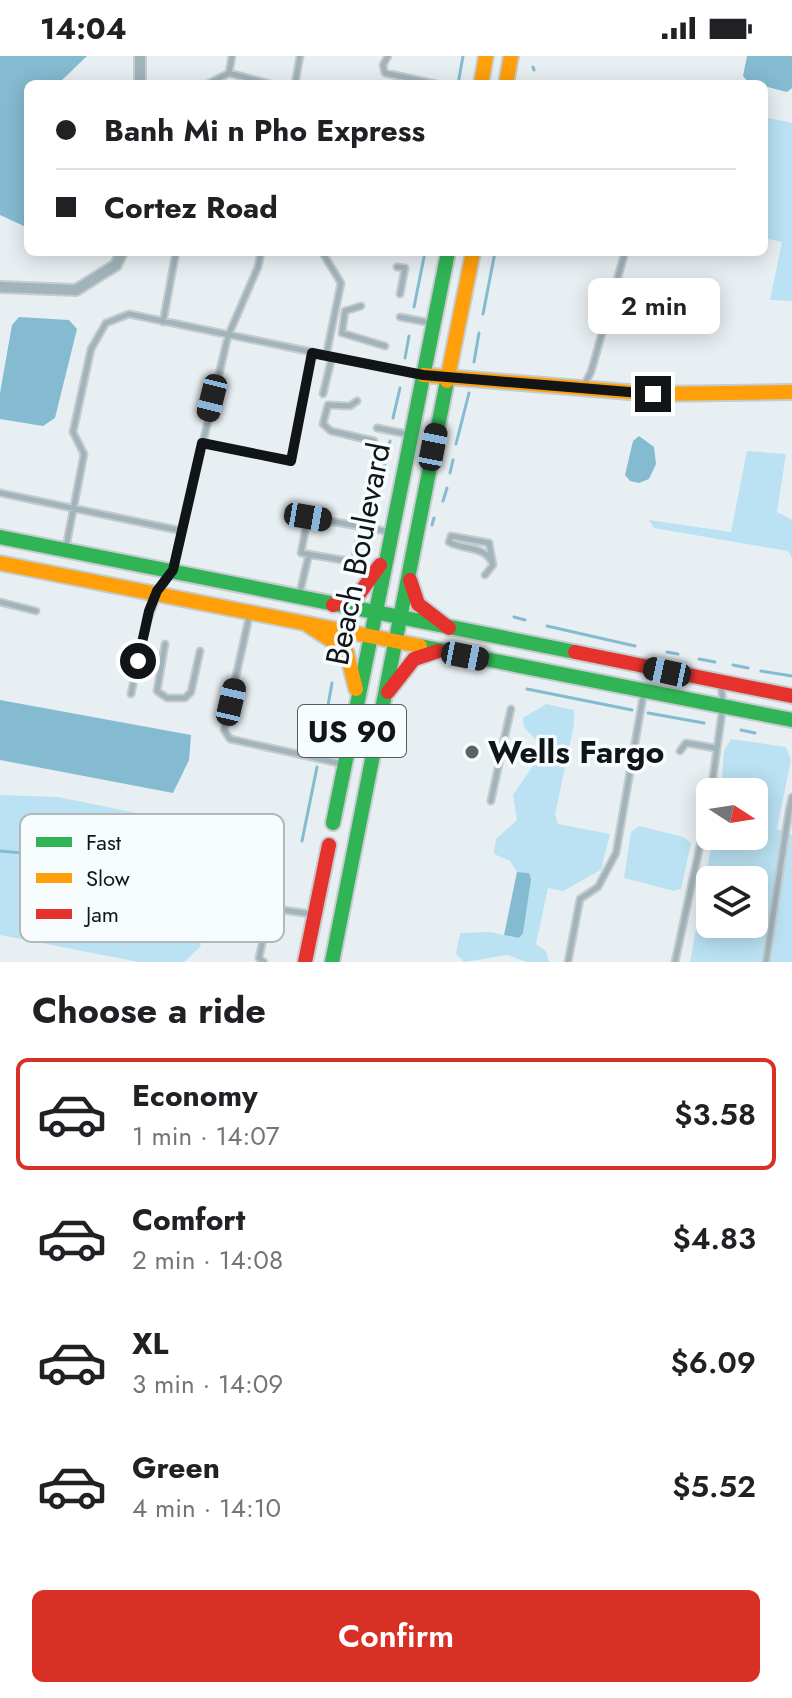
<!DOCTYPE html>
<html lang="en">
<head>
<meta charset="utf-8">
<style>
  :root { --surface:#fff; --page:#f2f2f2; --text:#202124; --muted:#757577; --line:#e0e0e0; --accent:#d93025 }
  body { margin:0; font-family:Jost,sans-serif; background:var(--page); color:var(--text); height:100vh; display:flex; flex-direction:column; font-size:30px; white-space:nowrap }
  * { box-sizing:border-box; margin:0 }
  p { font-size:26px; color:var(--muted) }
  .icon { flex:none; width:44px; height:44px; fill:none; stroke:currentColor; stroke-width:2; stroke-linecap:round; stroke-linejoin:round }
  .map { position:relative; height:906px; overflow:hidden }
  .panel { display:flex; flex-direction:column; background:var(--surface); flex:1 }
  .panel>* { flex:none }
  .top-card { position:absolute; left:24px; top:24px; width:744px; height:176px; border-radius:12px; box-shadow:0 4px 20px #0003; display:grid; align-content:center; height:176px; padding:0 32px; background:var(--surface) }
  .needle { width:52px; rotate:102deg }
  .fabs { position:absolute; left:696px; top:722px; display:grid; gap:16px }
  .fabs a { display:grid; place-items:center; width:72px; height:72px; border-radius:12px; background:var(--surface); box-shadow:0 4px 20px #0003; font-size:40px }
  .end { position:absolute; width:36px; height:36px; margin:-18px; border:10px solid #111517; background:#fff; box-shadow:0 0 0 4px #fff }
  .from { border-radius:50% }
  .bubble { position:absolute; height:56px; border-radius:12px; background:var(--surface); box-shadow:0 4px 20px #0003; font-size:26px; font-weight:600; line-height:56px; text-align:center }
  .car { position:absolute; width:24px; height:48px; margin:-24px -12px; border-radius:10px; box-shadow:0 0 6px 2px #0007; background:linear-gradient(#222 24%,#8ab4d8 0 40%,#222 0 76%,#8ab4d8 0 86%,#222 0) }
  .top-card b { display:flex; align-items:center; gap:28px; height:76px; font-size:30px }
  .top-card b+b { border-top:2px solid var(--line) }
  .top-card i { width:20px; height:20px; background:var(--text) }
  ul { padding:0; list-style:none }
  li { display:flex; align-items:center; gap:24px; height:112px; margin:0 16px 12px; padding:0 16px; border:4px solid transparent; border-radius:12px }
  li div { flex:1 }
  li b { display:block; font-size:30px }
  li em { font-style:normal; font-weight:600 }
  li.current { border-color:var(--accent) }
  li>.icon { width:72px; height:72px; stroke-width:1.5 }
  h2 { padding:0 32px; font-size:36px; line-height:96px }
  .action { display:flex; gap:16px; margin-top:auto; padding:16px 32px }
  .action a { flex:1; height:92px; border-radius:12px; background:var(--accent); color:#fff; font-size:32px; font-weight:600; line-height:92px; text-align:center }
  .status { display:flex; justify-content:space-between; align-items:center; height:56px; padding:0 40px; background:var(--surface); direction:ltr }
  .status svg { height:22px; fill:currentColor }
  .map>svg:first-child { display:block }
  .green { fill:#bae2f3; fill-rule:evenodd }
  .water { fill:#84bbd1 }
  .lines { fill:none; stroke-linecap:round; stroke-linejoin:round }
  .stream { stroke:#84bbd1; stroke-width:3 }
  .lane-casing { stroke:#c6cbce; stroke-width:9 }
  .street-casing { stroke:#c6cbce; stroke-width:14 }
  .fast-casing { stroke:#c6cbce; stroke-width:18 }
  .slow-casing { stroke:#c6cbce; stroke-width:18 }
  .jam-casing { stroke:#c6cbce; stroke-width:18 }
  .lane { stroke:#a1b4bb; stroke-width:5 }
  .street { stroke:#a1b4bb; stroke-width:10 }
  .fast { stroke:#30b455; stroke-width:14 }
  .slow { stroke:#ff9f0a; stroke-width:14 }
  .jam { stroke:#e5322d; stroke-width:14 }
  .route { stroke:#111517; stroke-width:10 }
  .poi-dot { fill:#5c6164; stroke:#f7fdff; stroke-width:3 }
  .labels { text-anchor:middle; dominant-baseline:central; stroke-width:7; stroke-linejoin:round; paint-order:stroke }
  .shield { fill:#f7fdff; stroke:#565b5d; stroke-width:2 }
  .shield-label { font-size:30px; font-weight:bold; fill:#111517 }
  .street-label { font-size:32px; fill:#111517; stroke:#f7fdff }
  .poi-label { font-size:32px; font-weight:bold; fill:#111517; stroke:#f7fdff; text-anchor:start }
  .key { fill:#f7fdff; stroke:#b2b7b9; stroke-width:2 }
  .key-label { font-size:22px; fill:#111517 }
</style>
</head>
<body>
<div class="status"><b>14:04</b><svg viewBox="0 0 49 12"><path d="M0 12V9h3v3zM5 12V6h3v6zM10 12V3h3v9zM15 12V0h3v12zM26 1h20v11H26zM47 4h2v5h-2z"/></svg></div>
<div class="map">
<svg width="792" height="906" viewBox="0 0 792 906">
  <rect width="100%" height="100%" fill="#e8eff2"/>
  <!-- green -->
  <path class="green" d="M764,61L792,67V245L770,244L782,186L764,182Z
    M747,395L786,398L777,456L792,464V502L788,495L654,472L649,464L731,476Z
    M546,648L574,654V668L555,759L558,768L610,778L601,814L563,835L548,832L536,888L546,895L549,906H527L507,899L464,906L456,898L460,877L490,876L519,882L523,877L529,817L517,816L510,805L494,798L496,783L517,764L513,739L533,710L539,687L524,671L523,662Z
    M731,683L786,691L791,704L777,773L792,779V906H690L713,780H754V736H721L724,694ZM710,824H754V868H710Z
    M0,739L58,741L205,771L218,831L200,891L184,906H139L0,879Z
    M639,770L683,781L691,787L681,833L674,835L624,822L631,776Z"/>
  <!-- water -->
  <path class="water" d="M0,0H87L58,28H28V172L0,159Z
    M747,0H792V32L787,36L748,26L743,20Z
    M19,261L69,264L77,273L55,362L43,370L0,363V337L12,269Z
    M639,380L654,391L656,408L649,423L639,427L630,425L625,419L633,385Z
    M0,644L191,679L189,704L173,737L0,704Z
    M517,816L529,817L531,823L523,877L519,882L504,879Z"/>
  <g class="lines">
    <!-- stream -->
    <path class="stream" d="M533,11L534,14
      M458,28L463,0
      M414,251L425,196
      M483,258L495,196
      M405,302L409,280
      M474,306L479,277
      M393,362L400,332
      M456,388L469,337
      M450,417L453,404
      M443,445L447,432
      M374,453L390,385
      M432,469L434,462
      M514,561L525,564
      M547,570L635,590
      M667,596L678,598
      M699,603L715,606
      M733,609L748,612
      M761,615L792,620
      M527,633L632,654
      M648,657L704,667
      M741,674L755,677
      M321,689L332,627
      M302,785L317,711
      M0,795L67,801L200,793L234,773"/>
    <defs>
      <path id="lane" d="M388,0L383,9L385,17L436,28
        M229,17L270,28
        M208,28L229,17L232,0
        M295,28L300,0
        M322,196L341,227L326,300
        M397,211L405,212L400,238
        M361,250L345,255L342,277L385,290
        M400,261L431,267
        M163,266L176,196
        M583,331L591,316L625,196
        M323,338L332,301
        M357,345L350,350L328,349L323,368L331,375L374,385
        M377,372L407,378
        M202,387L291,405L312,297
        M0,437L182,475
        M362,470L354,506L301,497L308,461L391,476
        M66,491L84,398L73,376L91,293L106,267L129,258L418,318
        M485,519L493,509L489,487L451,480L449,486C465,495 486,489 493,509
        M299,540L309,498
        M0,546L36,555
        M250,557L224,674L230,683L343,708
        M165,588L157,635L167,642H185L191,636L200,595
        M131,638C141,594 145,551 173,514L228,280L258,211L261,196
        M503,688L511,653
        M680,695L686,687L715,692
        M711,736L723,649L721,627
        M491,745L501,698
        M789,755L792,741
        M264,906L259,902L270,852L310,858
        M568,906L580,843L598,831L616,797L644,635
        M675,906L710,743
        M766,906L789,755"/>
      <path id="street" d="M140,0V28
        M0,231L76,234L116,209L122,196"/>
      <path id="fast" d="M398,446L448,196
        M0,481L575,596
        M388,496L398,446
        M420,590L792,664
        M333,767L388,496
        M332,906L447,325"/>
      <path id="slow" d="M481,28L486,0
        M506,28L511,0
        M423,319L653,338L792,336
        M447,325L473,196
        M0,507L420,590
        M309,570L346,594L356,633"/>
      <path id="jam" d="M410,524L418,548L449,572
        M333,549L359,538L380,509
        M575,596L792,640
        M388,636L414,603L438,595
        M305,906L329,789"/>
    </defs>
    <!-- lane casing -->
    <use href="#lane" class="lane-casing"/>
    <!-- street casing -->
    <use href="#street" class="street-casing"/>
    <!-- fast casing -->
    <use href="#fast" class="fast-casing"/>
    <!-- slow casing -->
    <use href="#slow" class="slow-casing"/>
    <!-- jam casing -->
    <use href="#jam" class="jam-casing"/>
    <!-- lane -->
    <use href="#lane" class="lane"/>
    <!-- street -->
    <use href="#street" class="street"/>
    <!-- fast -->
    <use href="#fast" class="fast"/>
    <!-- slow -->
    <use href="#slow" class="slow"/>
    <!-- jam -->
    <use href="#jam" class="jam"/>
  </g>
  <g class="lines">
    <!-- route -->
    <path class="route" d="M138,605L149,555L157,535L173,514L202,387L291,405L312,297L423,319L653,338"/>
  </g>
  <!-- markers -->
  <circle class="poi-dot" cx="472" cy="696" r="8"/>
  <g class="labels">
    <!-- shield labels -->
    <rect class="shield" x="298" y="649" width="108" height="52" rx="6"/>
    <g class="shield-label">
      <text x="352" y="675">US 90</text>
    </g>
    <!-- street labels -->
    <g class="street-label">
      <text transform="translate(358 498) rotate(-79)">Beach Boulevard</text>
    </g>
    <!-- poi labels -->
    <g class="poi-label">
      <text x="488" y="696">Wells Fargo</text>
    </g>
  </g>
  <!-- legend -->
  <rect x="20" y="758" width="264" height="128" rx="12" class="key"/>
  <rect x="36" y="781" width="36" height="10" fill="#30b455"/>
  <rect x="36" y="817" width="36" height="10" fill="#ff9f0a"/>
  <rect x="36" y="853" width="36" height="10" fill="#e5322d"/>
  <g class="key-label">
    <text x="86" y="794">Fast</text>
    <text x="86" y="830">Slow</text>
    <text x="86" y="866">Jam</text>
  </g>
</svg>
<div class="fabs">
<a><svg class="needle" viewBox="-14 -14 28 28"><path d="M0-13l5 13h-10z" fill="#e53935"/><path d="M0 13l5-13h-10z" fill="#757577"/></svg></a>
<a><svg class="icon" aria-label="layers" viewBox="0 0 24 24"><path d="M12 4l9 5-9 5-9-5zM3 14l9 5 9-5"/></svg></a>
</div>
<i class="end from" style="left:138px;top:605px"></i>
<i class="end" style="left:653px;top:338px"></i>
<div class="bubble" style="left:588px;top:222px;width:132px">2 min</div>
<i class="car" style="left:212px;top:342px;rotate:194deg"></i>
<i class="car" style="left:433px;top:391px;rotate:11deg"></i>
<i class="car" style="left:308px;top:461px;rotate:100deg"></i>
<i class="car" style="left:465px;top:600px;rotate:101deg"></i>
<i class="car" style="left:667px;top:616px;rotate:282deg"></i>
<i class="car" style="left:231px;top:646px;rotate:13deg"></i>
<div class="top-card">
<b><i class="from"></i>Banh Mi n Pho Express</b>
<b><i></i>Cortez Road</b>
</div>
</div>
<section class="panel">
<h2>Choose a ride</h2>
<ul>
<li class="current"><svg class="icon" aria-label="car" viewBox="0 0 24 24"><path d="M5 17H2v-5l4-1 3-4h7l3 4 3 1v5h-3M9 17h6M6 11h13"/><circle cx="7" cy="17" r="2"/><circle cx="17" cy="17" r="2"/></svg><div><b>Economy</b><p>1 min · 14:07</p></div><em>$3.58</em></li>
<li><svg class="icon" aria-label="car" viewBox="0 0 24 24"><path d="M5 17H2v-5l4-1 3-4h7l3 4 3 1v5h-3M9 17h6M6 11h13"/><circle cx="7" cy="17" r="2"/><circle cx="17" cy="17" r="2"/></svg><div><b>Comfort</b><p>2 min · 14:08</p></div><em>$4.83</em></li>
<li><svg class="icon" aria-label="car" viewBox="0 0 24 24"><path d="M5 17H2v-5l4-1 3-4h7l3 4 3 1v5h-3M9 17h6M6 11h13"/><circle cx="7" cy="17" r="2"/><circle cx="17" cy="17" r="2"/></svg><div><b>XL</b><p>3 min · 14:09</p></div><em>$6.09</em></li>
<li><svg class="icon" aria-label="car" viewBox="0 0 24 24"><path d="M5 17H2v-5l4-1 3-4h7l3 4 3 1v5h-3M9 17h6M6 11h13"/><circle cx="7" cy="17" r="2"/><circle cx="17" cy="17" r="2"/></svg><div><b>Green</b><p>4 min · 14:10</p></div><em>$5.52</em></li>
</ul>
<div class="action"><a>Confirm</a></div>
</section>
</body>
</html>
